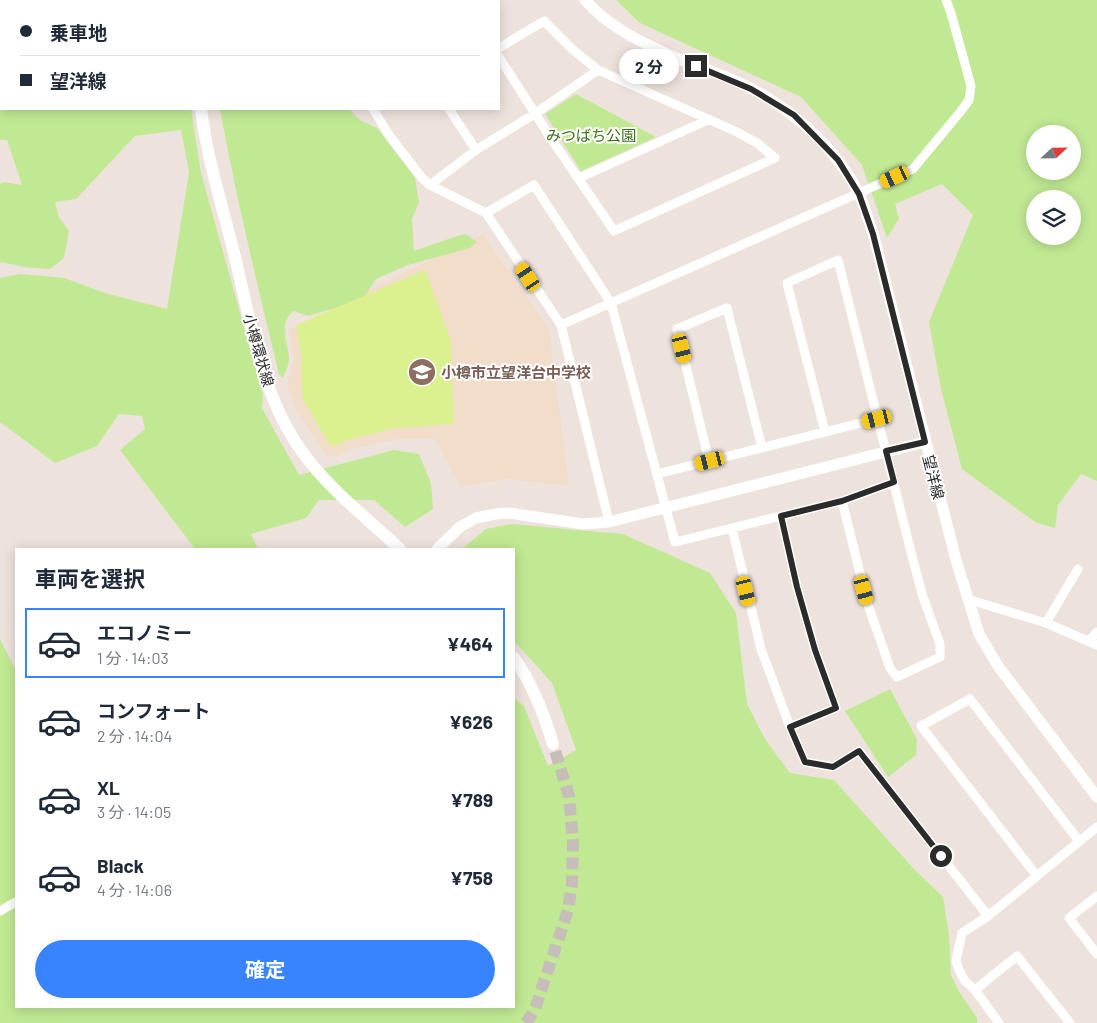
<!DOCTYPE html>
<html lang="ja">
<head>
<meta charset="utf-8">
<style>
  :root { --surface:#fff; --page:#f6f6f7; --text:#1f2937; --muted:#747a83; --line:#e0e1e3; --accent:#3884ff }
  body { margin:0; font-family:Barlow,"Noto Sans JP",sans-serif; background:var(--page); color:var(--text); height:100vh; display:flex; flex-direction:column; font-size:19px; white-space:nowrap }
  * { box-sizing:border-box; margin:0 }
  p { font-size:16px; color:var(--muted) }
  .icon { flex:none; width:28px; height:28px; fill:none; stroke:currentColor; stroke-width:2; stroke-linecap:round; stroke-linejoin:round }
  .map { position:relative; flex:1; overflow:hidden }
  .details { position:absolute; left:15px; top:548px; width:500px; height:460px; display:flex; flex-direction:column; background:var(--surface); border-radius:0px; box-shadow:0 2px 12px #0003 }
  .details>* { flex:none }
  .hud { position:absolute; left:0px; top:0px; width:500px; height:110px; box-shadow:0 2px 12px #0003; display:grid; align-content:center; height:110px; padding:0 20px; background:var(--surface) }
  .needle { width:32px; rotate:68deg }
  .controls { position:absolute; left:1026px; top:125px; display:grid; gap:10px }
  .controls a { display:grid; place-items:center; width:55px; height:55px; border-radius:50%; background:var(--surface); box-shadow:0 2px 12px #0003; font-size:25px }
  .end { position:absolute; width:22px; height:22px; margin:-11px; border:6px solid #2b2b2b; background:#fff; box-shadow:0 0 0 2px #fff }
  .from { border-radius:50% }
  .bubble { position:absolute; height:35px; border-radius:18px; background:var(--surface); box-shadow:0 2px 12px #0003; font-size:16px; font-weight:700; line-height:35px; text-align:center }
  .car { position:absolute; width:15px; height:30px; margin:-15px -8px; border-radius:6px; box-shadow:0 0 4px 1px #0007; background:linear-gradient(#f5c518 24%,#345 0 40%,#f5c518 0 76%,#345 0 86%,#f5c518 0) }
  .hud b { display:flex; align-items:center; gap:18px; height:48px; font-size:19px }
  .hud b+b { border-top:1px solid var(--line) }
  .hud i { width:12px; height:12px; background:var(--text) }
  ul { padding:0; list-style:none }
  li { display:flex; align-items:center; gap:15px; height:70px; margin:0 10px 8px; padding:0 10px; border:2px solid transparent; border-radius:0px }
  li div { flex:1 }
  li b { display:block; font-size:19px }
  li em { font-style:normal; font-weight:700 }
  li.on { border-color:var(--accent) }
  li>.icon { width:45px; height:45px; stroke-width:1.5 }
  h2 { padding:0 20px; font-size:22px; line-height:60px }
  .primary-button { display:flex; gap:10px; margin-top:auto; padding:10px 20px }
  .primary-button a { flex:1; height:58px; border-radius:30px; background:var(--accent); color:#fff; font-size:20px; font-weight:700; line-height:58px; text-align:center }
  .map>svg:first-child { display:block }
  .education { fill:#f1ddca }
  .green { fill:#c1e994; fill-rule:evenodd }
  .pitch { fill:#dbf18f }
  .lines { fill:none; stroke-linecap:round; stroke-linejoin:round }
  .secondary-tunnel { stroke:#c7beb9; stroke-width:12; stroke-dasharray:12 6; stroke-linecap:butt }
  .minor { stroke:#fff; stroke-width:9 }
  .tertiary { stroke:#fff; stroke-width:11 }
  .secondary { stroke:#fff; stroke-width:12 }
  .route { stroke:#2b2b2b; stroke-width:6 }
  .labels { text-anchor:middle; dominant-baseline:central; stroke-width:4; stroke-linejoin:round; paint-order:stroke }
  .park-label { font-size:15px; fill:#396f14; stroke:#fff }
  .street-label { font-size:15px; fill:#2b2b2b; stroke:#fff }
  .education-label { font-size:15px; font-weight:bold; fill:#785e54; stroke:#fff; text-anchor:start }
</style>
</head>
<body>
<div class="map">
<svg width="1097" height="1023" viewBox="0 0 1097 1023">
  <rect width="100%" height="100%" fill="#eee3dc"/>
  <!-- education -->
  <path class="education" d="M483,234L549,330L569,486L505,479L461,487L435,439H398L351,449L337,457L326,455L297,413L287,386L294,357L288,330Z"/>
  <!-- green -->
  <path class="green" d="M0,0H189V1H1V109H191L201,173L263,395L262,408L299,475L394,450L419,454L431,483L433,509L405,527L374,500H319L306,518L251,534L258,549H195L120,450L145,429L142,416L119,414L97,446L55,463L0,422V278L20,274L64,278L105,293L167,309L189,172L181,130L135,136L76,199L55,202L59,217L69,231L64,258L50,269L24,267L1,262L0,264V184L3,182L22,185L7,140H0Z
    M616,0H1097V481L1081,474L1058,505L1055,528L1035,522L962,469L941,389L929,322L973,215L942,184L895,204L899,219L887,238L862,165L801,97L640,23ZM1035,134H1072V171H1035ZM1035,199H1072V236H1035Z
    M576,94L656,137L581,171L545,114Z
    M220,109H350L355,116L362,121L377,128L415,178L419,202L412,219L414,251L457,236L466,234L477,242L470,248L408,265L376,279L362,300L308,316L293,311C278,325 288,341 289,359C289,366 285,372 283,378L279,375C258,287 236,198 220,109Z
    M511,524L623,534L710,573L736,613L747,704L765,739L790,773L834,780L913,868L943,897L949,935L951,975L960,993L977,1018V1023H0V639L16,671V1006H514V698L524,706L548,766L576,750L552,683L514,641V549H462L486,529Z
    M890,689L917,739L916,755L888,777L845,711Z"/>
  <!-- pitch -->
  <path class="pitch" d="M425,270L451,341L454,424L395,428L347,440L331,447L302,398L301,355L296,325Z"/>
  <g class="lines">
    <!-- secondary-tunnel -->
    <path class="secondary-tunnel" d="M526,1023L535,1009L568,910L572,884L573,841L569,796L553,744"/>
    <!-- minor -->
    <path class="minor" d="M499,48L544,21L572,49L598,70L737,132L757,143L775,158L614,231L550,137L499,57
      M373,109L389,135L422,178L430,185L486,213L561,325L609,522
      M449,109L476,150
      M579,178L708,120
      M430,185L476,150L536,113L598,70
      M486,213L534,185L611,303L675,542L842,501L894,482
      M561,325L913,169L961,111L969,100L971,86L951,13L946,0
      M825,432L787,283L838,260L912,556L923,597L940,644V657L897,677L890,668L868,605L842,501
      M709,461L677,329L727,308L762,448
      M657,474L877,419
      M781,516L797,587L815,650L836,708L790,727
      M732,528L761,649L790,727L805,762L833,767L859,751L988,916
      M967,599L1046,623L1097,645
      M1046,623L1078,569
      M1089,641L1097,632
      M1036,875L921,726L970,699L1079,841
      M1097,896L1069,918L1097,954
      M0,911L16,902
      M975,990L1017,956L1070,1023
      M999,1023L975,990L965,981L959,970L956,961L962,933L988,916L1097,827"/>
    <!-- tertiary -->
    <path class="tertiary" d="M585,0C610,29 647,45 681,60C705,69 729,77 752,89C795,112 837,149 859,194C865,206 868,221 873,233L956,560L979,634L998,666L1097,797
      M437,549L460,527L476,518L496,514L509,513L583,524L609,522L925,442"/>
    <!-- secondary -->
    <path class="secondary" d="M277,0L280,1
      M206,1V0
      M489,1L492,0
      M201,109C207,159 223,208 235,257C251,323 261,396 303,453C329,489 367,518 400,549
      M514,658C533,684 544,714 553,744"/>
  </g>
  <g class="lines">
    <!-- route -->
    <path class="route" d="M696,66L751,89L794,115L838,160L859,194L873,234L925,442L886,451L894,482L842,501L781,516L797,587L815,650L836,708L790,727L805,762L833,767L859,751L941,856"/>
  </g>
  <!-- icons -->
  <defs>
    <symbol id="school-disc" viewBox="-11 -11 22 22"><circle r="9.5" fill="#8d6e63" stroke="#fff"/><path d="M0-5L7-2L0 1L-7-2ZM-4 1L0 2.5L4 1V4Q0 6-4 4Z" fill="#fff"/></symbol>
  </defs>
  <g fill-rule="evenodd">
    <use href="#school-disc" x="406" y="356" width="32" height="32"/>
  </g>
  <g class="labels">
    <!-- park labels -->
    <g class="park-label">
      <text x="591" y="135">みつばち公園</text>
    </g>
    <!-- street labels -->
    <g class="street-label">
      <text transform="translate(259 350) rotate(74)">小樽環状線</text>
      <text transform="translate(934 477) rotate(76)">望洋線</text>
    </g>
    <!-- education labels -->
    <g class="education-label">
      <text x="441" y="372">小樽市立望洋台中学校</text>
    </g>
  </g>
</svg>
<div class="controls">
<a><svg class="needle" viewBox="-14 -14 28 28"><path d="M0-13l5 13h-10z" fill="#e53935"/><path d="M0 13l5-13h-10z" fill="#747a83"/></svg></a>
<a><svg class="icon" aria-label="layers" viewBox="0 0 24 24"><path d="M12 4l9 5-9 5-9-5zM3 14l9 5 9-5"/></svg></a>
</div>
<i class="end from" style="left:941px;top:856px"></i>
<i class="end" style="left:696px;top:66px"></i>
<div class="bubble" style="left:619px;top:49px;width:60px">2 分</div>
<i class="car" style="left:895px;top:177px;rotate:245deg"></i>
<i class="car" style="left:528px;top:277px;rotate:327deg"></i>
<i class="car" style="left:682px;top:348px;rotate:166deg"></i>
<i class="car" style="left:877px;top:419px;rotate:256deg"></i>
<i class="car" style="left:710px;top:461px;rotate:256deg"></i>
<i class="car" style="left:864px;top:590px;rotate:165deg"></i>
<i class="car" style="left:746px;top:591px;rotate:166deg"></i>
<div class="hud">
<b><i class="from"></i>乗車地</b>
<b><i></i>望洋線</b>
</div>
<section class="details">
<h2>車両を選択</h2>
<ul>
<li class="on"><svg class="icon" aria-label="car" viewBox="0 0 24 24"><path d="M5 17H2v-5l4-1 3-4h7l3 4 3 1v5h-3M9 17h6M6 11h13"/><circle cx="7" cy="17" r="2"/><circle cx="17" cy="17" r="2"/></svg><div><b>エコノミー</b><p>1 分 · 14:03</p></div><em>¥464</em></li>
<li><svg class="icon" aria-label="car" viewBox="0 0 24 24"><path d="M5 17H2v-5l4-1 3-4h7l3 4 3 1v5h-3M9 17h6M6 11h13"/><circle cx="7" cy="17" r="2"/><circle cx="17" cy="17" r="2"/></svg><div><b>コンフォート</b><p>2 分 · 14:04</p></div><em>¥626</em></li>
<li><svg class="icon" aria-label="car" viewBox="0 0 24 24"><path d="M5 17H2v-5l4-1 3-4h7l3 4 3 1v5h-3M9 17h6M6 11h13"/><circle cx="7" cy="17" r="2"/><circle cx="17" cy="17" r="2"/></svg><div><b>XL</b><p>3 分 · 14:05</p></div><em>¥789</em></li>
<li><svg class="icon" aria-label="car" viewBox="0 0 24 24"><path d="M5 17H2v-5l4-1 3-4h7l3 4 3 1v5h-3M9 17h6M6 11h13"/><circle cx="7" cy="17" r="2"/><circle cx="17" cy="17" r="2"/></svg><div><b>Black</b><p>4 分 · 14:06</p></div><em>¥758</em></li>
</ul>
<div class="primary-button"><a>確定</a></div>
</section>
</div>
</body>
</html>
